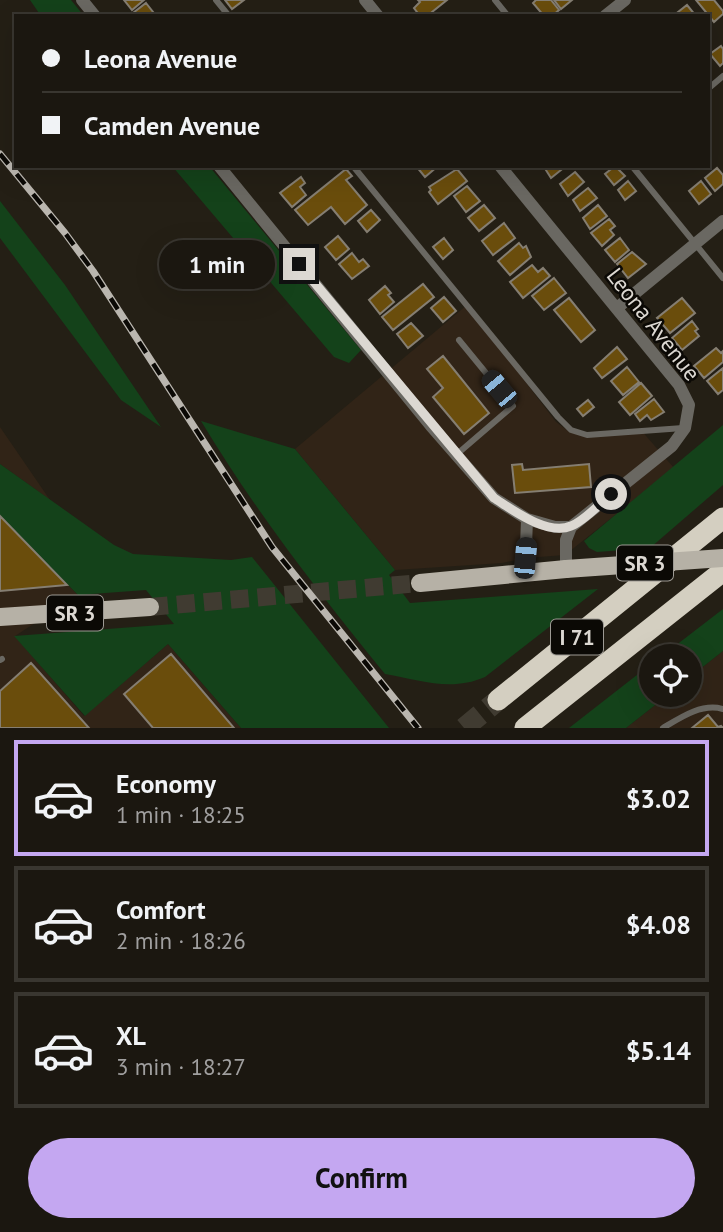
<!DOCTYPE html>
<html lang="en">
<head>
<meta charset="utf-8">
<style>
  :root { --surface:#1b1710; --page:#242019; --text:#f1f3f6; --muted:#a09f9f; --line:#393630; --accent:#c4a7f1 }
  body { margin:0; font-family:"PT Sans",sans-serif; background:var(--page); color:var(--text); height:100vh; display:flex; flex-direction:column; font-size:26px; white-space:nowrap }
  * { box-sizing:border-box; margin:0 }
  p { font-size:23px; color:var(--muted) }
  .icon { flex:none; width:38px; height:38px; fill:none; stroke:currentColor; stroke-width:2; stroke-linecap:round; stroke-linejoin:round }
  .map { position:relative; height:728px; overflow:hidden }
  .details { display:flex; flex-direction:column; background:var(--surface); flex:1 }
  .details>* { flex:none }
  .hud { position:absolute; left:14px; top:14px; width:696px; height:154px; border-radius:0px; box-shadow:0 7px 28px #0002,0 0 0 2px var(--line); display:grid; align-content:center; height:154px; padding:0 28px; background:var(--surface) }
  .controls { position:absolute; left:639px; top:644px; display:grid; gap:14px }
  .controls a { display:grid; place-items:center; width:63px; height:63px; border-radius:50%; background:var(--surface); box-shadow:0 7px 28px #0002,0 0 0 2px var(--line); font-size:35px }
  .end { position:absolute; width:32px; height:32px; margin:-16px; border:9px solid #dcd8d2; background:#111; box-shadow:0 0 0 4px #111 }
  .from { border-radius:50% }
  .bubble { position:absolute; height:49px; border-radius:24px; background:var(--surface); box-shadow:0 7px 28px #0002,0 0 0 2px var(--line); font-size:23px; font-weight:800; line-height:49px; text-align:center }
  .car { position:absolute; width:21px; height:42px; margin:-21px -10px; border-radius:9px; box-shadow:0 0 5px 2px #0007; background:linear-gradient(#222 24%,#8ab4d8 0 40%,#222 0 76%,#8ab4d8 0 86%,#222 0) }
  .hud b { display:flex; align-items:center; gap:24px; height:66px; font-size:26px }
  .hud b+b { border-top:2px solid var(--line) }
  .hud i { width:18px; height:18px; background:var(--text) }
  ul { padding:12px 0 0; list-style:none }
  li { display:flex; align-items:center; gap:21px; height:116px; margin:0 14px 10px; padding:0 14px; border:4px solid var(--line); border-radius:0px }
  li div { flex:1 }
  li b { display:block; font-size:26px }
  li em { font-style:normal; font-weight:800 }
  li.selected { border-color:var(--accent) }
  li>.icon { width:63px; height:63px; stroke-width:1.5 }
  .cta { display:flex; gap:14px; margin-top:auto; padding:14px 28px }
  .cta a { flex:1; height:80px; border-radius:42px; background:var(--accent); color:#111; font-size:28px; font-weight:800; line-height:80px; text-align:center }
  .map>svg:first-child { display:block }
  .industrial { fill:#312417 }
  .green { fill:#14421a }
  .building { fill:#6a4d0c; stroke:#857e72; stroke-width:2 }
  .lines { fill:none; stroke-linecap:round; stroke-linejoin:round }
  .primary-tunnel { stroke:#403b31; stroke-width:18; stroke-dasharray:18 9; stroke-linecap:butt }
  .motorway-tunnel { stroke:#403b31; stroke-width:21; stroke-dasharray:21 10; stroke-linecap:butt }
  .service { stroke:#6a6862; stroke-width:6 }
  .minor { stroke:#6a6862; stroke-width:12 }
  .primary { stroke:#b6b1a6; stroke-width:18 }
  .motorway { stroke:#d4cfc1; stroke-width:21 }
  .rail-casing { stroke:#bab6af; stroke-width:7 }
  .rail { stroke:#0b0905; stroke-width:4.5; stroke-dasharray:13; stroke-linecap:butt }
  .primary-bridge { stroke:#b6b1a6; stroke-width:18 }
  .route { stroke:#dcd8d2; stroke-width:9 }
  .labels { text-anchor:middle; dominant-baseline:central; stroke-width:5; stroke-linejoin:round; paint-order:stroke }
  .shield { fill:#0b0905; stroke:#9d9a94; stroke-width:2 }
  .shield-label { font-size:21px; font-weight:bold; fill:#dcd8d2 }
  .street-label { font-size:23px; fill:#dcd8d2; stroke:#0b0905 }
</style>
</head>
<body>
<div class="map">
<svg width="723" height="728" viewBox="0 0 723 728">
  <rect width="100%" height="100%" fill="#241f15"/>
  <!-- industrial -->
  <path class="industrial" d="M467,305L556,422L571,433L640,429L674,468L565,555L525,558L502,563L395,570L295,449Z
    M0,427L50,500L0,464Z
    M0,516L78,595L15,636L84,716L168,644L241,728H0Z
    M723,651V728H626L668,695H690V677Z"/>
  <!-- green -->
  <path class="green" d="M30,0H71L84,16H41Z
    M172,166H209L361,350L349,363L334,357Z
    M0,201L65,285L161,427L121,400L0,238Z
    M201,421L295,449L395,570L389,575L410,603L598,589L485,677C451,692 420,680 385,674C319,593 255,511 201,421Z
    M723,425V485L650,548L597,552L589,548L584,541Z
    M0,464L114,545L133,554L231,560L252,557L389,728H241L168,644L85,716L14,636L174,624L146,590L78,595L0,516Z
    M723,609V651L690,677V656H662Z
    M651,664V695H668L626,728H569Z"/>
  <!-- building -->
  <path class="building" d="M124,0H144L132,10Z
    M225,0H244L232,9Z
    M418,0H447L427,16H420L414,8L420,2Z
    M536,0H551L559,10L552,16H544L533,3Z
    M554,0H572L561,9Z
    M696,0H714L723,11V14L714,22Z
    M146,3L153,12L149,16H135L133,13Z
    M687,5L696,16H673Z
    M721,46L723,49V63L720,66L710,54Z
    M416,166H438L425,177Z
    M566,166L551,178L544,167V166Z
    M615,166L625,176L614,185L605,174Z
    M717,168L723,175V184L715,191L705,178Z
    M346,169L352,176L346,180L367,205L345,224L331,207L308,225L295,210Z
    M457,169L467,181L438,204L429,192L431,190L429,187Z
    M575,172L584,182L568,196L560,184Z
    M301,177L305,183L300,187L306,195L292,207L280,193Z
    M628,181L636,191L625,200L618,190Z
    M701,181L711,194L699,204L689,191Z
    M467,186L480,201L466,212L454,196Z
    M588,188L597,198L580,211L573,200Z
    M484,205L495,218L479,231L468,218Z
    M598,205L607,216L590,229L583,218Z
    M371,210L380,220L367,232L358,221Z
    M609,219L615,226L610,230L614,235L602,246L591,233Z
    M504,223L515,238L493,255L482,241Z
    M338,236L349,249L336,260L325,247Z
    M444,238L453,250L443,259L433,247Z
    M620,238L629,250L615,262L605,250Z
    M519,243L523,248L526,246L531,257L510,275L498,261Z
    M632,252L646,264L628,278L617,264Z
    M352,253L359,262L363,259L369,266L352,279L339,264Z
    M532,265L538,272L543,268L550,276L523,298L510,282Z
    M554,278L566,293L544,310L532,296Z
    M423,284L434,297L393,330L382,317Z
    M385,286L391,293L388,295L394,302L380,314L369,300Z
    M444,297L456,311L443,322L431,308Z
    M569,298L595,330L581,342L554,310Z
    M682,298L695,313L670,333L657,318Z
    M692,321L698,329L695,331L699,336L682,350L672,338Z
    M411,323L423,336L408,348L397,334Z
    M617,347L627,359L602,378L594,368Z
    M716,348L721,353L723,351V362L704,378L694,366Z
    M443,356L489,413L464,434L433,397L443,388L427,369Z
    M627,367L639,382L623,395L611,381Z
    M723,368V390L718,394L707,381Z
    M641,383L652,396L630,415L619,402Z
    M654,399L664,412L651,420L647,415L640,421L635,414Z
    M588,400L594,407L583,416L577,409Z
    M522,464L523,470L589,464L591,487L515,493L512,465Z
    M0,516L67,585L0,591Z
    M171,654L234,728H153L124,694Z
    M31,663L89,728H0V691Z
    M708,715L718,727L721,726L723,728H692Z"/>
  <g class="lines">
    <!-- primary-tunnel -->
    <path class="primary-tunnel" d="M150,607L420,583"/>
    <!-- motorway-tunnel -->
    <path class="motorway-tunnel" d="M464,728L498,700"/>
    <!-- service -->
    <path class="service" d="M216,0L229,16
      M495,0L508,16
      M709,88L723,76
      M353,166L558,417L571,430L587,435L683,428
      M632,166L723,278
      M456,455L513,406L459,340
      M0,660L2,659
      M663,728C681,717 702,703 723,709"/>
    <!-- minor -->
    <path class="minor" d="M82,0L95,16
      M365,0L378,16
      M605,16L625,0
      M219,166L431,426L494,498L527,519L525,574
      M500,166L679,385L689,405L685,428L672,446L571,527L566,540V569
      M617,308L723,221
      M527,519L555,527H571"/>
    <!-- primary -->
    <path class="primary" d="M420,583L566,569
      M0,617L150,607"/>
    <!-- motorway -->
    <path class="motorway" d="M498,700L723,518
      M525,728L723,571"/>
    <defs>
      <path id="rail" d="M0,154L65,233L93,271L272,547L418,728"/>
    </defs>
    <!-- rail casing -->
    <use href="#rail" class="rail-casing"/>
    <!-- rail -->
    <use href="#rail" class="rail"/>
    <!-- primary-bridge -->
    <path class="primary-bridge" d="M566,569L723,558"/>
  </g>
  <g class="lines">
    <!-- route -->
    <path class="route" d="M299,264L494,498C513,510 547,536 571,526C583,522 601,503 611,494"/>
  </g>
  <g class="labels">
    <!-- shield labels -->
    <g class="shield">
      <rect x="617" y="545.5" width="56" height="35" rx="5"/>
      <rect x="47" y="595.5" width="56" height="35" rx="5"/>
      <rect x="551" y="619.5" width="52" height="35" rx="5"/>
    </g>
    <g class="shield-label">
      <text x="645" y="563">SR 3</text>
      <text x="75" y="613">SR 3</text>
      <text x="577" y="637">I 71</text>
    </g>
    <!-- street labels -->
    <g class="street-label">
      <text transform="translate(654 324) rotate(52)">Leona Avenue</text>
    </g>
  </g>
</svg>
<div class="controls">
<a><svg class="icon" aria-label="locate" viewBox="0 0 24 24"><circle cx="12" cy="12" r="6"/><path d="M12 2v4M12 18v4M2 12h4M18 12h4"/></svg></a>
</div>
<i class="end from" style="left:611px;top:494px"></i>
<i class="end" style="left:299px;top:264px"></i>
<div class="bubble" style="left:159px;top:240px;width:116px">1 min</div>
<i class="car" style="left:499px;top:389px;rotate:320deg"></i>
<i class="car" style="left:525px;top:558px;rotate:5deg"></i>
<div class="hud">
<b><i class="from"></i>Leona Avenue</b>
<b><i></i>Camden Avenue</b>
</div>
</div>
<section class="details">
<ul>
<li class="selected"><svg class="icon" aria-label="car" viewBox="0 0 24 24"><path d="M5 17H2v-5l4-1 3-4h7l3 4 3 1v5h-3M9 17h6M6 11h13"/><circle cx="7" cy="17" r="2"/><circle cx="17" cy="17" r="2"/></svg><div><b>Economy</b><p>1 min · 18:25</p></div><em>$3.02</em></li>
<li><svg class="icon" aria-label="car" viewBox="0 0 24 24"><path d="M5 17H2v-5l4-1 3-4h7l3 4 3 1v5h-3M9 17h6M6 11h13"/><circle cx="7" cy="17" r="2"/><circle cx="17" cy="17" r="2"/></svg><div><b>Comfort</b><p>2 min · 18:26</p></div><em>$4.08</em></li>
<li><svg class="icon" aria-label="car" viewBox="0 0 24 24"><path d="M5 17H2v-5l4-1 3-4h7l3 4 3 1v5h-3M9 17h6M6 11h13"/><circle cx="7" cy="17" r="2"/><circle cx="17" cy="17" r="2"/></svg><div><b>XL</b><p>3 min · 18:27</p></div><em>$5.14</em></li>
</ul>
<div class="cta"><a>Confirm</a></div>
</section>
</body>
</html>
